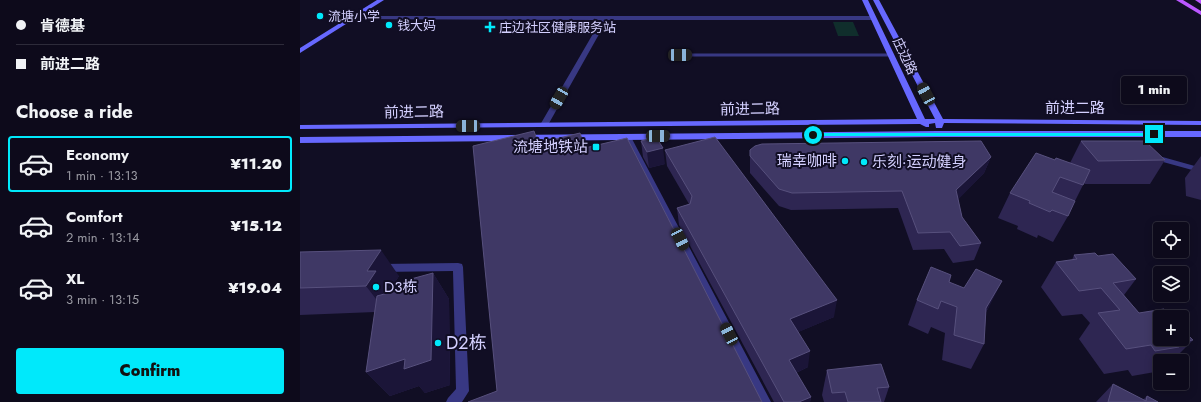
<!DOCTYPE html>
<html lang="en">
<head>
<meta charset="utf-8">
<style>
  :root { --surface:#0d0a1b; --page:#1b1828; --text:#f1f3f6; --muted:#9a9aa3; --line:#2d2b3a; --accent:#00e9fb }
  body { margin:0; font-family:Jost,"Noto Sans SC",sans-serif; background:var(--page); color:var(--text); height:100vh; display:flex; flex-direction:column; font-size:15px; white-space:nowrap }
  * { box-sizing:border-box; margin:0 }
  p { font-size:13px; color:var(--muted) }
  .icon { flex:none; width:22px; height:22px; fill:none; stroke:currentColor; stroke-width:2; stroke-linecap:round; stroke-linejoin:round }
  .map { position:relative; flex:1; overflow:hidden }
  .side { display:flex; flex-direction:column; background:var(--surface); width:300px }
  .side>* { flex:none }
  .hud { display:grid; align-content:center; height:88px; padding:0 16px; background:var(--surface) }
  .tools { position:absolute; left:853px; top:222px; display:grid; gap:8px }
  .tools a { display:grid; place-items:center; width:36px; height:36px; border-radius:4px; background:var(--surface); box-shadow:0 2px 10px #0003,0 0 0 1px var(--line); font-size:20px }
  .end { position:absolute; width:18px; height:18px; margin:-9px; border:5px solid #00e9fb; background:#111; box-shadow:0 0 0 2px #111 }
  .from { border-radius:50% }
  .bubble { position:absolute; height:28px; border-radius:4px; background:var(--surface); box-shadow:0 2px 10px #0003,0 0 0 1px var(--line); font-size:13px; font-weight:800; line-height:28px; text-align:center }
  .car { position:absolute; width:12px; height:24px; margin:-12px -6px; border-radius:5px; box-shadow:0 0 3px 1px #0007; background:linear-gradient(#222 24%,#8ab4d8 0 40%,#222 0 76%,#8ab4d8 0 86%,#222 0) }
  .hud b { display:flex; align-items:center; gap:14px; height:38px; font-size:15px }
  .hud b+b { border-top:1px solid var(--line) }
  .hud i { width:10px; height:10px; background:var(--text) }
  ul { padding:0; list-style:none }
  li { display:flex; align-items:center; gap:12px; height:56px; margin:0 8px 6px; padding:0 8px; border:2px solid transparent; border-radius:4px }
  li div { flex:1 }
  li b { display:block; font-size:15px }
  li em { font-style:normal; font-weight:800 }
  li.selected { border-color:var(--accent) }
  li>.icon { width:36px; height:36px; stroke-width:1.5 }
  h2 { padding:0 16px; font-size:18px; line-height:48px }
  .button { display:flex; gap:8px; margin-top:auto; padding:8px 16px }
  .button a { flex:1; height:46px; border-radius:4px; background:var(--accent); color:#111; font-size:16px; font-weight:800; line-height:46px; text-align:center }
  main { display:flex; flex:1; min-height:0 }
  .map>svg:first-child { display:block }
  .green { fill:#102e2c }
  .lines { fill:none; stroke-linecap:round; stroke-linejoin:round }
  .service-far1 { stroke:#383883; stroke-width:3 }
  .service { stroke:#383883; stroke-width:4.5 }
  .minor { fill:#383883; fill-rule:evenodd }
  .secondary { fill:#6768ff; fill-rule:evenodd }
  .primary { fill:#bb57ff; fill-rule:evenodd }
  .wall { fill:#2e2652 }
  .shaded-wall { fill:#1b1538 }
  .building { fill:#3f3865; stroke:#57507d }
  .route { fill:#00e9fb }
  .poi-dot { fill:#00e9fb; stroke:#110e24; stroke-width:1.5 }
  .labels { text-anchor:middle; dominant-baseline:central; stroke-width:4; stroke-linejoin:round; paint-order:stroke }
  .far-poi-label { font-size:13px; fill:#d4d0ff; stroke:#110e24; text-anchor:start }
  .far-street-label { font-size:13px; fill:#d4d0ff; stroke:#110e24 }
  .street-label { font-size:15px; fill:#d4d0ff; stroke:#110e24 }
  .poi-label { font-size:15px; fill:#d4d0ff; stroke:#110e24; text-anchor:end }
  .near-poi-label { font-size:18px; fill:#d4d0ff; stroke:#110e24; text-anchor:start }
</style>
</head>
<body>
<main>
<section class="side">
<div class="hud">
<b><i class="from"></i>肯德基</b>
<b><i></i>前进二路</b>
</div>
<h2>Choose a ride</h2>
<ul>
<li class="selected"><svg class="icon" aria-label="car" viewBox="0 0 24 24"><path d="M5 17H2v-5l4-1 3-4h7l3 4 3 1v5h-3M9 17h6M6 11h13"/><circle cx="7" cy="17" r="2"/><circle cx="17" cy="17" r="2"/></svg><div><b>Economy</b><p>1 min · 13:13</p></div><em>¥11.20</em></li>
<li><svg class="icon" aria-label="car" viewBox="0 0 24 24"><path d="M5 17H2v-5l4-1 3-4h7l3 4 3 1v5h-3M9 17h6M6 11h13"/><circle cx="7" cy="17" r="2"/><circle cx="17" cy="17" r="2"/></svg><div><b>Comfort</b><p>2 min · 13:14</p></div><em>¥15.12</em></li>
<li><svg class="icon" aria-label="car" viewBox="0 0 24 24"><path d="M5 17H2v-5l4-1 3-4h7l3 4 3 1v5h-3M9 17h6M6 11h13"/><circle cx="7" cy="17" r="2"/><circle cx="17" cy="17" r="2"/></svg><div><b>XL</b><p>3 min · 13:15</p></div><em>¥19.04</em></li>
</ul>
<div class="button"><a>Confirm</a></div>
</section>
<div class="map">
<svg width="901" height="402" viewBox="0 0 901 402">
  <rect width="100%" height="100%" fill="#110e24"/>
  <!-- green -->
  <path class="green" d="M533,22H553L559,36H538Z"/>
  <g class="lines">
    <!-- service-far1 -->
    <path class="service-far1" d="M380,55H590"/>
    <!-- service -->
    <path class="service" d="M861,159L901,170"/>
    <!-- minor -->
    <path class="minor" d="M52,16H573L576,18L573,20H307L248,125L244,127L240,125L301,20L50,19V17Z
      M324,135H330L331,137L471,402H457L323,137Z
      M158,263L162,264L163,267L169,391L162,402H146L148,398L156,389L153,271L81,272L77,271L76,268L77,265L81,264Z"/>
    <!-- secondary -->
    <path class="secondary" d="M77,0H84L0,53V48Z
      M562,0H568L625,119H635L573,0H579L643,119L901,121V125L644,123L642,128H636L635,123L629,124V127H626L620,124L0,129V125L617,119Z
      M637,131H901V137H637L0,143V137Z"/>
    <!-- primary -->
    <path class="primary" d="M876,0H883L901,11V15Z
      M895,0H901V4Z"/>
  </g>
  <!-- wall -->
  <path class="wall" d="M341,141L365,164L349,168L343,157Z
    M781,141L865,160L850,184H785L784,183L775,201L768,216L753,242L738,235L737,238L717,229L718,226L698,218L710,193L755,160L770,163Z
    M365,150L534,317L498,332L508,367L496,373L511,397L510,402H474L379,225L377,208L389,204L367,166Z
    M450,150L691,157L684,173L658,199L662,217L681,243L674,260L653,263L644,249L613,250L598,208L491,210L479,206L450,173Z
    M901,156V200L886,196L885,178Z
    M0,252L99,276L90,290L92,292L110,287L133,273L149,299L150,385L125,393L119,386L90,396L66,372L75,312L0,315Z
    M774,255L798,256L836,279L824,295L839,313L893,340L872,361H860V367L855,372L832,376L828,370L804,374L779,339L790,323L782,314L762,316L741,287L756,262L772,260Z
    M649,282L689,307L686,312L684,344L671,369L642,360L645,333L631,327L628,334L608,325L617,300Z
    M527,370L589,387L584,402H524L522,395Z
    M813,384L843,400L847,396L858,402H796Z"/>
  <!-- shaded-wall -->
  <path class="shaded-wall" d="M363,148L365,164L349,168L347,152Z
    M691,157L684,173L650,208L656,190Z
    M81,250L99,276L90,290L95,297L86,312L66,286L67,271Z
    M133,273L149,299L150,385L125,393L119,386L90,396L66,372L105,359Z
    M702,281L689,307L673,333L686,308Z
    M537,300L534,317L489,336L490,319Z
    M510,351L508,367L487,377L489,360Z
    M511,397L510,402H499Z"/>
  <!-- building -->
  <path class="building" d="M234,131L238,143L280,133L285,148L327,138L462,402H168L197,391L173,146Z
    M356,137L363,148L347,152L341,141Z
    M415,137L537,300L490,319L510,351L489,360L511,397L499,402H484L377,208L390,204L392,196L365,150Z
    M681,141L691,157L656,190L662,217L681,243L660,246L650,232L618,233L602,191L492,193L479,189L450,156V150L455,146L462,144Z
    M781,141H845L865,160L798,161Z
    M736,153L755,160L756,158L790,170L783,185L760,177L752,192L775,201L768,216L752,210L750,212L729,203L730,201L710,193Z
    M81,250L67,271H76L66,286L0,288V252Z
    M795,253L798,256L813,254L836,279L813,283L839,313L864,309L871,317H860V339H882V329L893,340L875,343L879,347L855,351L851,345L826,349L798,313L820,310L801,288L779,291L756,262L777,259L774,255Z
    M631,267L651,275L649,282L664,288L676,269L702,281L686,308L684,344L654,335L657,307L641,301L638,309L617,300Z
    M133,273L131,360L104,369L105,359L66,372L77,296L110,287L111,279Z
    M581,364L589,387L577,388L581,402H548L545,392L532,393L527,370Z
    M813,384L846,401L847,396L858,402H808Z"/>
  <!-- route -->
  <path class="route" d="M513,133H854L857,134L854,136H511Z"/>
  <!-- markers -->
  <g class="poi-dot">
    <circle cx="20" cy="16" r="4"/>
    <circle cx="89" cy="25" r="4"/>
    <path d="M188 21h4v4h4v4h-4v4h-4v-4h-4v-4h4z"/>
    <rect x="292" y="143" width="8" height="8" rx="2"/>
    <circle cx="545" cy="161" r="4"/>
    <circle cx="564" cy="162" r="4"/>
    <circle cx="76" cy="287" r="4"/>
    <circle cx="138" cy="343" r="4"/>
  </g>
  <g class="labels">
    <!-- far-poi labels -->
    <g class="far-poi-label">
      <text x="28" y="16">流塘小学</text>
      <text x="97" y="25">钱大妈</text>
      <text x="199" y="27">庄边社区健康服务站</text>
    </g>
    <!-- far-street labels -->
    <g class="far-street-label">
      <text transform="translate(605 56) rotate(65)">庄边路</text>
    </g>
    <!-- street labels -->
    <g class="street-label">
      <text x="775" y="108">前进二路</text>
      <text transform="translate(450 109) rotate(-1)">前进二路</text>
      <text transform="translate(114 112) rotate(-1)">前进二路</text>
    </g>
    <!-- poi labels -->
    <g class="poi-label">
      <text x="288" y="147">流塘地铁站</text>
      <text x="537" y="161">瑞幸咖啡</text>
      <text x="572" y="162" text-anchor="start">乐刻·运动健身</text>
      <text x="84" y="287" text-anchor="start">D3栋</text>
    </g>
    <!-- near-poi labels -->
    <g class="near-poi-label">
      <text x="146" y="343">D2栋</text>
    </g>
  </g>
</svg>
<div class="tools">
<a><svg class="icon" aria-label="locate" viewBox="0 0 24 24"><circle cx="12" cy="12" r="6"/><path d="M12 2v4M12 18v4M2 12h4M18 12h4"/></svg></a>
<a><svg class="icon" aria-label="layers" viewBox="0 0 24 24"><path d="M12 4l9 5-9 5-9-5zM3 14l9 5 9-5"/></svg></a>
<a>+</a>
<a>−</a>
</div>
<i class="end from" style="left:513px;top:135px"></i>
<i class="end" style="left:854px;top:134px"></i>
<div class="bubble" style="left:821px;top:76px;width:66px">1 min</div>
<i class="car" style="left:380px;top:55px;rotate:90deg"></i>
<i class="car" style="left:626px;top:94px;rotate:332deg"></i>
<i class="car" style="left:259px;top:98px;rotate:210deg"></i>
<i class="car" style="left:168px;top:126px;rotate:269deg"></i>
<i class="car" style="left:358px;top:136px;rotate:89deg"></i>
<i class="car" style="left:380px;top:239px;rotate:153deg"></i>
<i class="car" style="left:429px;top:334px;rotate:333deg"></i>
</div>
</main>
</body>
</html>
